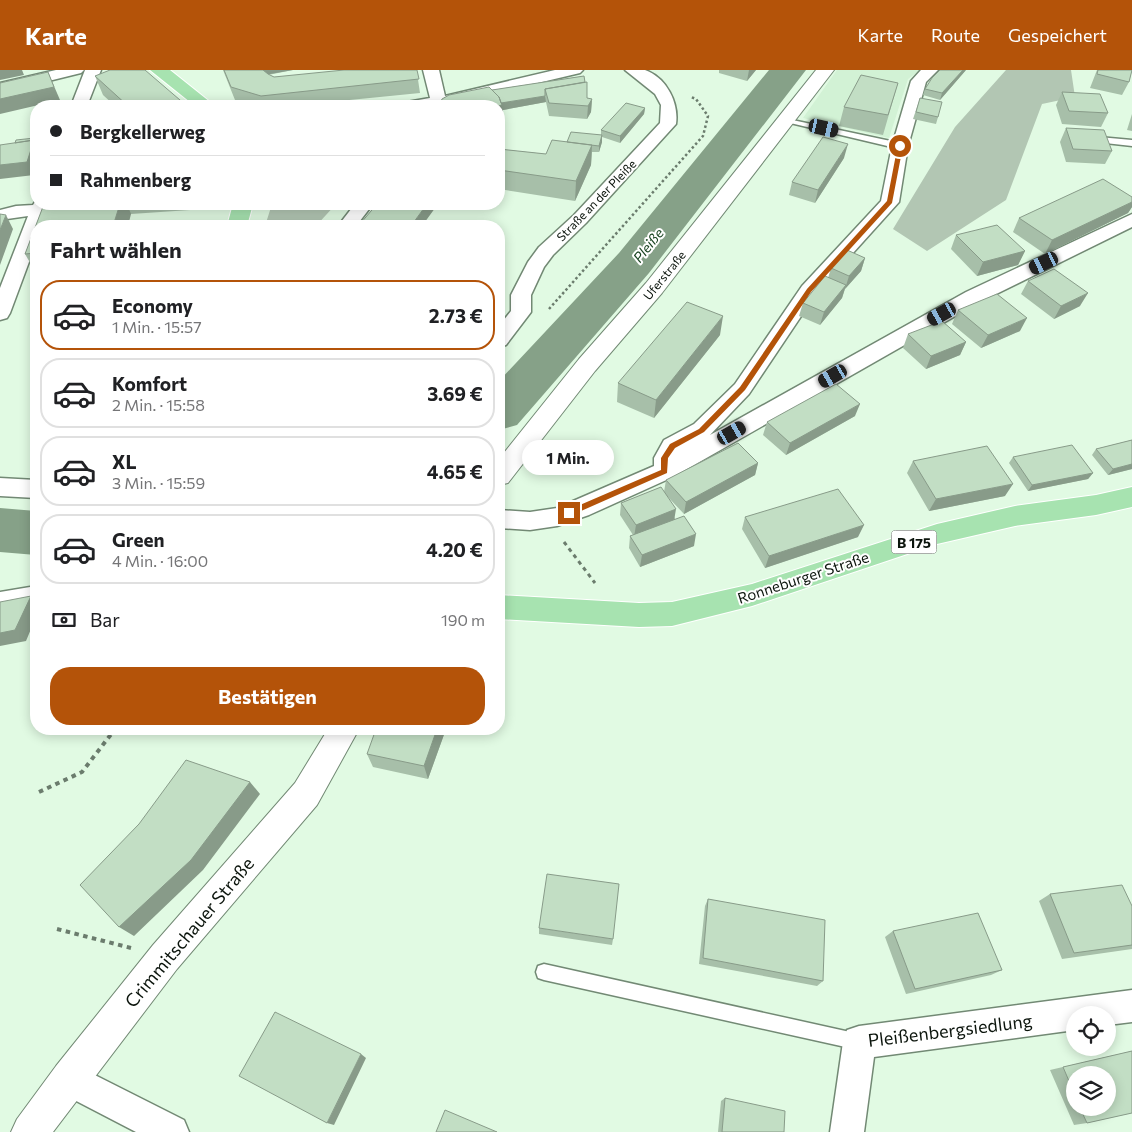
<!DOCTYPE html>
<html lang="de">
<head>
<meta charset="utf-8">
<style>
  :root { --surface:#fff; --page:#f6f6f6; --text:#202124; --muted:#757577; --line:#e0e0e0; --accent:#b45309 }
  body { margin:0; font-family:Commissioner,sans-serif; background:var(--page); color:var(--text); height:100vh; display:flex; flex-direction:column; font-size:19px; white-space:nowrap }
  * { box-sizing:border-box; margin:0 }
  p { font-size:16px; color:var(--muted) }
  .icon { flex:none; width:28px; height:28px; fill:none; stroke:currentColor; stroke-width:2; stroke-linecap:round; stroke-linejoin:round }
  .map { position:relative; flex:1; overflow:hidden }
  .sheet { position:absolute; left:30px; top:150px; width:475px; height:515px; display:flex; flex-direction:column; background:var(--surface); border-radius:20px; box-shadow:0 2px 12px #0003 }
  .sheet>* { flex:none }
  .banner { position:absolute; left:30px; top:30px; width:475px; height:110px; border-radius:20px; box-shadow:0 2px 12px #0003; display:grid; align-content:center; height:110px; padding:0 20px; background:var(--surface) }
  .tools { position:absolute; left:1066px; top:936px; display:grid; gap:10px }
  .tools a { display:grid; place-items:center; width:50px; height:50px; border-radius:50%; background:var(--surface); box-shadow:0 2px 12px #0003; font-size:25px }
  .end { position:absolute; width:22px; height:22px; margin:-11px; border:6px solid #b45309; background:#fff; box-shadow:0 0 0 2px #fff }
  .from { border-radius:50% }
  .bubble { position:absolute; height:35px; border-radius:18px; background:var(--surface); box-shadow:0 2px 12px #0003; font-size:16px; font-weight:700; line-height:35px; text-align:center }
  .car { position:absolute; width:15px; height:30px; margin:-15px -8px; border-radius:6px; box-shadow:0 0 4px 1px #0007; background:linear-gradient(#222 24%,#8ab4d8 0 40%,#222 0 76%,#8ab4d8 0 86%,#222 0) }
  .banner b { display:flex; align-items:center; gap:18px; height:48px; font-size:19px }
  .banner b+b { border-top:1px solid var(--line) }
  .banner i { width:12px; height:12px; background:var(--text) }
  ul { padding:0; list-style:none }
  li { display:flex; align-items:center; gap:15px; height:70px; margin:0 10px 8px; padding:0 10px; border:2px solid var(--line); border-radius:20px }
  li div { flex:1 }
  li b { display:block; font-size:19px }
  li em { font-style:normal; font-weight:700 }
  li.on { border-color:var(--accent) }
  li>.icon { width:45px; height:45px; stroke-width:1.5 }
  h2 { padding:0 20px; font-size:22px; line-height:60px }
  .pay { display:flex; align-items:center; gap:12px; height:55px; padding:0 20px; font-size:19px }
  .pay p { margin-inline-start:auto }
  .cta { display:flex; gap:10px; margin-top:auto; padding:10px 20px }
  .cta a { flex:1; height:58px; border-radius:20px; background:var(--accent); color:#fff; font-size:20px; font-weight:700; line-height:58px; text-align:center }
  header { display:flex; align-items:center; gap:30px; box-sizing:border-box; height:70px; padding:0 25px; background:var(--accent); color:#fff }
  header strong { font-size:24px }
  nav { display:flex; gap:28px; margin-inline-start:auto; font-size:18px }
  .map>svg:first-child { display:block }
  .built { fill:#d2f2d5 }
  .green { fill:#b2c6b3 }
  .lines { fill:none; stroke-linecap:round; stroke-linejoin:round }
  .river { fill:#86a188; fill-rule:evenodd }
  .service-casing { stroke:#728974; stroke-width:3 }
  .minor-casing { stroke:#728974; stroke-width:3 }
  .tertiary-casing { stroke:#728974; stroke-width:2 }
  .primary-casing { stroke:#fff; stroke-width:2 }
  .path-far2 { stroke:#6b7c6d; stroke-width:2.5; stroke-dasharray:2.5 2.5; stroke-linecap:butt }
  .path-far1 { stroke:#6b7c6d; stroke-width:3; stroke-dasharray:4 4; stroke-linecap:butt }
  .path { stroke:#6b7c6d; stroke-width:4; stroke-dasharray:4.5 4.5; stroke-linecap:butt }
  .service { fill:#fff; fill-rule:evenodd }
  .minor { fill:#fff; fill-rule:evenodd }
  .tertiary { fill:#fff; fill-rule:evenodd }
  .primary { fill:#a7e3b0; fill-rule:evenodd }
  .wall { fill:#a7bfa9; fill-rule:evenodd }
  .shaded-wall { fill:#889b89 }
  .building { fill:#c2dec4; stroke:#889b89 }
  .route { fill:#b45309 }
  .labels { text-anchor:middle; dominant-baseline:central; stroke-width:4; stroke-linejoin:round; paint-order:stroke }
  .far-street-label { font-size:12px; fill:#0b140c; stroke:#fff }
  .far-water-label { font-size:14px; font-style:italic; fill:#184320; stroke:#fff }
  .shield { fill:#fff; stroke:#545a55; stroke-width:1 }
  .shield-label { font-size:14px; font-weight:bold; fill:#0b140c }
  .street-label { font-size:15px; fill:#0b140c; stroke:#fff }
  .near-street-label { font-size:18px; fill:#0b140c; stroke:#fff }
</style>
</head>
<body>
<header>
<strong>Karte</strong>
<nav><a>Karte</a><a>Route</a><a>Gespeichert</a></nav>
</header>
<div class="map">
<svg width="1132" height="1062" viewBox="0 0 1132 1062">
  <rect width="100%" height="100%" fill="#e1fae3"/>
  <!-- built -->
  <path class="built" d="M837,0H920L908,9L889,68L803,48Z"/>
  <!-- green -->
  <path class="green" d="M1006,0H1071L1075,27L1042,34L1006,130L927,181L893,159L955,57Z
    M272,134H336L316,156H265Z"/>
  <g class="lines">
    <!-- river -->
    <path class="river" d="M769,0H806L649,203L517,355L499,360V311L619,183Z
      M0,438L36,441V485L0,482Z"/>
    <defs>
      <path id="service" d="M783,48L900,73L904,76L900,79L786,52L782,50Z
        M1099,67L1132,70V76L1096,72L1095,70Z
        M544,894L859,964L865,966L867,972L865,978L859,980L544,910L538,908L536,902L538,896Z"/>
      <path id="minor" d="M56,0H84L81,3L0,23V13Z
        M85,0H101L87,36H71Z
        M423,0H439L445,26L555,0H583L580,3L441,36H399L401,33L430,28Z
        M625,0C631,0 639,0 645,0C667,8 679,33 676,54L586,153L553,185L544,197L531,225V242L506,275L499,277V256L511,241V225L528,192L539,177L574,145L660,53L661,35L655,24Z
        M921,0H938L926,12L908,76L899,132L816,224L749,324L710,365L966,222L1132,144V157L980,232L673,407L589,445L557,456L530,460L499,458V440L530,442L557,438L654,396V388L664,370L694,354L735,314L802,216L881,131L892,76L911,11Z
        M36,130V134H51L43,156H36V173L10,243L7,248L0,250V218L28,146L0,150V140L16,136L33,135Z
        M355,134H373L356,156H338Z
        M0,408L36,410V428L0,426Z
        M36,516V536L0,544V522Z
        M1132,920V952L1108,955V945H1075V960L874,987L864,1062H830L843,972L847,960L859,956Z
        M69,992L184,1050L189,1062H136L57,1021L52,1009L57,997Z"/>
      <path id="tertiary" d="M816,0H834L662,223L595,301L508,413L499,415V389L579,289L646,213Z
        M328,659H359L317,735L177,899L53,1062H11L17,1049L56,996L153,875L295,713Z"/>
      <path id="primary" d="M150,0H170L215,36H195Z
        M233,134H253L247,156H227Z
        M1132,417V437L1096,445L1015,456L937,474L752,536L672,556L639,557L499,549V525L639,533L672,532L752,514L937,454L1015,436L1096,425Z"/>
    </defs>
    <!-- service casing -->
    <use href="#service" class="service-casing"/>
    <!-- minor casing -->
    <use href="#minor" class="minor-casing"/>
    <!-- tertiary casing -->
    <use href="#tertiary" class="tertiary-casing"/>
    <!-- primary casing -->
    <use href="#primary" class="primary-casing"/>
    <!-- path-far2 -->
    <path class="path-far2" d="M310,134L332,138
      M549,239L703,66L708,46L696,29L691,27"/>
    <!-- path-far1 -->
    <path class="path-far1" d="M564,472L595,513"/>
    <!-- path -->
    <path class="path" d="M39,722L82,702L112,663L148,660L210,661L216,659
      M57,859L131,878"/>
    <!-- service -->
    <use href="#service" class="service"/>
    <!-- minor -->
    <use href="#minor" class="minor"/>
    <!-- tertiary -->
    <use href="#tertiary" class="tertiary"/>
    <!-- primary -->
    <use href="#primary" class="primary"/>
  </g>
  <!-- wall -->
  <path class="wall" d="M223,0H293L268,5L274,7L417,3L420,23L289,36H256L235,30Z
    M719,0H756L747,11L719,3Z
    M966,0L940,30L923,25L925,19Z
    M1097,0H1132L1129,12L1122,25L1090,18Z
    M95,6L187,36H115L103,25Z
    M584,6L587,28L592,29L591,42L587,49L549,46L546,32L503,40V49L492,20Z
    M898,13L883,65L839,56L844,37Z
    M1062,22L1108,43L1101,57L1062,54L1056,35Z
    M920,28L938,47L936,54L913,49Z
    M645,38L644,44L620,73L602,67V72L599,82H592L591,95L575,131L499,119V79L546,84L567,72L601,65V60Z
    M1132,44V61L1127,60Z
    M1066,58L1112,81L1105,94L1066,92L1060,72Z
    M844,88L815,133L789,125L792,112Z
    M1132,127V137L1128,143L1045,184L1013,162L1019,148Z
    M44,134H190V140L131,144L36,156V203L25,184Z
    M956,165L1025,181L1018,195L977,206L951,179Z
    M865,188L861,201L845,219L842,228L820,255L799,246L803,233L828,208L831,198Z
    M1028,211L1080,236L1054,249L1021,224Z
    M958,240L1020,261L981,278L952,254Z
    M908,264L966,272L960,285L926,299L903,278Z
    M720,265L654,348L617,332L618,313Z
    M855,346L786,385L763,365L767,352Z
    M1132,370V399L1108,405L1092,385L1096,379Z
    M1013,387L1093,403L1088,409L1028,421L1009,393Z
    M913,391L1005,426L929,441L907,403Z
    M758,393L755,405L684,444L667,426L675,449L694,476L640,497L629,478L630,466L633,465L620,445L621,433L664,422L666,410Z
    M745,447L858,467L765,498L742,459Z
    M446,659L428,709L373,697L367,684Z
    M1050,824L1132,836V879L1062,889L1039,831Z
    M708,829L823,911L817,916L699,894L705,836Z
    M539,858L613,869L612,875L539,864Z
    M893,861L1002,900L991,905L906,924L885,867Z
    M1132,981V1043L1087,1053L1074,1055L1050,1000ZM1075,1005H1108V1038H1075Z
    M725,1028L784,1062H718L721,1031Z"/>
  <!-- shaded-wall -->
  <path class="shaded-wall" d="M0,0H22L24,5L0,10Z
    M257,0H293L259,6Z
    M749,0H756L747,11Z
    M963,0H966L940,30L942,23Z
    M48,2L60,30L0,44V29Z
    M545,26L546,32L503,40V49H499V33Z
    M592,29L591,42L587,49L588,36Z
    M645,38L644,44L620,73V66Z
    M602,65V72L599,82V76Z
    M35,68L36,71V97L34,105L0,109V95Z
    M848,74L844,88L815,133L818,120Z
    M592,75L591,95L575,131L576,111Z
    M1132,132V137L1128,143L1045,184L1052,170Z
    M120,134H127L131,144L128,156H113Z
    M187,134H190V140Z
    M427,134H438L422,156H411Z
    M6,145L13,159L0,195V160Z
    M1025,181L1018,195L977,206L983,192Z
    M865,188L861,201L845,219L849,206Z
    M846,215L842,228L820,255L824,242Z
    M1088,223L1080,236L1054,249L1061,236Z
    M723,246L720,265L654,348L656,330Z
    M1027,248L1020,261L981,278L988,265Z
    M966,272L960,285L926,299L931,286Z
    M860,334L855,346L786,385L790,373Z
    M758,393L755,405L684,444L686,432Z
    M1132,394V399L1108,405L1113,399Z
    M1093,403L1088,409L1028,421L1032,415Z
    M1013,414L1005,426L929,441L936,429Z
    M676,439L674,451L634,467L636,455Z
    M864,455L858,467L765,498L769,486Z
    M696,464L694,476L640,497L642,485Z
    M31,526L36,532V547L26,571L0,576V563Z
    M437,659H446L428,709L424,696Z
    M250,712L260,724L203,800L134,866L119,857Z
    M361,984L366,988L334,1055L327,1053Z"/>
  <!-- building -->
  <path class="building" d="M110,0H145L187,36H128L95,6Z
    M224,0H263L268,4L274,7L344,0H417L419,9L261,26L231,17Z
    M940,0H963L942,23L925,19L932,8Z
    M1098,0H1132L1129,12L1097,4Z
    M48,2L54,17L0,29V13Z
    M861,5L898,13L888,45L844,37Z
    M584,6L585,12L545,19V26L501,33L499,27L492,20Z
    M587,12V28L592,29L588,36L549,33L545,19Z
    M489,17L499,27L502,35L498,36H439L442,29L449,25Z
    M1062,22L1100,24L1108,43L1069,41Z
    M920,28L942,32L938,47L916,42Z
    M626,33L645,38L620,66L601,60Z
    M1066,58L1104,60L1112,81L1073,79Z
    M571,62L602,65L599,76L567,72Z
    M823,67L848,74L818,120L792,112Z
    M35,68L34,71V70L15,73L16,70Z
    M34,70L27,92L0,95V75Z
    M552,70L592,75L576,111L499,100V79L546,84Z
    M1103,109L1132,127V132L1052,170L1019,148Z
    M44,134H120L113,156H36V183L25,184Z
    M377,134H427L411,156H369L360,154Z
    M0,144L6,145L0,160Z
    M350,151L369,156H343Z
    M997,155L1025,181L983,192L956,165Z
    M847,180L865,188L849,206L831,198Z
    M1054,199L1088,223L1061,236L1028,211Z
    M825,206L846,215L824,242L803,233Z
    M997,224L1027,248L988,265L958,240Z
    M687,232L723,246L656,330L618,313Z
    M942,251L966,272L931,286L908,264Z
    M836,314L860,334L790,373L767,352Z
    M1132,370V394L1113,399L1096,379Z
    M738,373L758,393L686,432L666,410Z
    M1072,375L1093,403L1032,415L1013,387Z
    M987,376L1013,414L936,429L913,391Z
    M661,417L676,439L636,455L621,433Z
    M838,419L864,455L769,486L745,447Z
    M684,446L696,464L642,485L630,466Z
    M31,526L15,560L0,563V532Z
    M376,659H437L424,696L367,684Z
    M186,690L250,712L191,790L119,857L80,815L139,754Z
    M547,804L619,814L613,869L539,858Z
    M1122,815L1132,836V875L1074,883L1050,824Z
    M708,829L825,850L823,911L703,888Z
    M978,843L1002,900L915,919L893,861Z
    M275,942L361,984L327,1053L239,1006Z
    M1132,981V1043L1087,1053L1080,1038H1108V1005H1075V1025L1063,997Z
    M725,1028L785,1041L784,1062H722Z
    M445,1040L497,1062H436Z"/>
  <!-- route -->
  <path class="route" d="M898,74L903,76L892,133L811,222L745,320L704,362L675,378L668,388L667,403L572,445H566V441L661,400V388L670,374L699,359L740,317L807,219L887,131Z"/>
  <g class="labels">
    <!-- far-street labels -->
    <g class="far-street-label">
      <text transform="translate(596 130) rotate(-46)">Straße an der Pleiße</text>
      <text transform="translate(664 205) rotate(-51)">Uferstraße</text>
    </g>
    <!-- far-water labels -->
    <g class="far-water-label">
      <text transform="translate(648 175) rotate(-51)">Pleiße</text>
    </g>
    <!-- shield labels -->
    <rect class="shield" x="891.5" y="460.5" width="45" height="23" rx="4"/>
    <g class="shield-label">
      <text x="914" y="472">B 175</text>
    </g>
    <!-- street labels -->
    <g class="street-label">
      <text transform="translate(803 507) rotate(-18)">Ronneburger Straße</text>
    </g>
    <!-- near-street labels -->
    <g class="near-street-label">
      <text transform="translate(189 862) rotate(-50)">Crimmitschauer Straße</text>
      <text transform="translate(950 960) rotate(-7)">Pleißenbergsiedlung</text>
    </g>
  </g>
</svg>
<div class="tools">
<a><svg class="icon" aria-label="locate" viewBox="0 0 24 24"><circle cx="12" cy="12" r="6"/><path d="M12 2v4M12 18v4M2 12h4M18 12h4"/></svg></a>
<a><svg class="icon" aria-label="layers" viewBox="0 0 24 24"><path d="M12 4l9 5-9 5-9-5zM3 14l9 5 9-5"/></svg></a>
</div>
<i class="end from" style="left:900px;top:76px"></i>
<i class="end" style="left:569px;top:443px"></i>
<div class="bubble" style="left:522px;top:370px;width:92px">1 Min.</div>
<i class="car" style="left:824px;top:58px;rotate:103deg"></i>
<i class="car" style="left:1044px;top:193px;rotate:244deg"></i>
<i class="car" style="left:942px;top:244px;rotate:241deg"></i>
<i class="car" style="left:833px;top:306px;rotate:240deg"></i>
<i class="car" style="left:732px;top:363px;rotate:60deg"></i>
<div class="banner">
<b><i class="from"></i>Bergkellerweg</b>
<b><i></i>Rahmenberg</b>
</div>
<section class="sheet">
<h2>Fahrt wählen</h2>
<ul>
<li class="on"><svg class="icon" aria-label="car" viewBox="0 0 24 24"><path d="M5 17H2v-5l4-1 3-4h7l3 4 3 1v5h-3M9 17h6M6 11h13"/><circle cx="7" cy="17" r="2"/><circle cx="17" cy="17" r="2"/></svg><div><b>Economy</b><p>1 Min. · 15:57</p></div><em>2.73 €</em></li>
<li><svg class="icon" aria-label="car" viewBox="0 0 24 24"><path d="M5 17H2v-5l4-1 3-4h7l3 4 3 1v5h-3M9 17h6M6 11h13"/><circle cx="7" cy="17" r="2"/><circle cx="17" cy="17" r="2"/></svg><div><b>Komfort</b><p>2 Min. · 15:58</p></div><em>3.69 €</em></li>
<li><svg class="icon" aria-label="car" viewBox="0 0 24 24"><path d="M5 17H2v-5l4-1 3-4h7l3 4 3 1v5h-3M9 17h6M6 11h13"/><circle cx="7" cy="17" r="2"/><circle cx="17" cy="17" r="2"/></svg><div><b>XL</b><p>3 Min. · 15:59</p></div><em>4.65 €</em></li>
<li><svg class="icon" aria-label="car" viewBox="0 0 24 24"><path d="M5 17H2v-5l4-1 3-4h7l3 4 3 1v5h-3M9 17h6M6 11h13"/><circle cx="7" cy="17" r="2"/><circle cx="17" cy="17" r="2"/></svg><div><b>Green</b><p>4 Min. · 16:00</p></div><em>4.20 €</em></li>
</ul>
<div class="pay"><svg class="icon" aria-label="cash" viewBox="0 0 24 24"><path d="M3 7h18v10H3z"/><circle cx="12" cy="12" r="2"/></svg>Bar<p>190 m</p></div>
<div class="cta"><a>Bestätigen</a></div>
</section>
</div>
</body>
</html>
